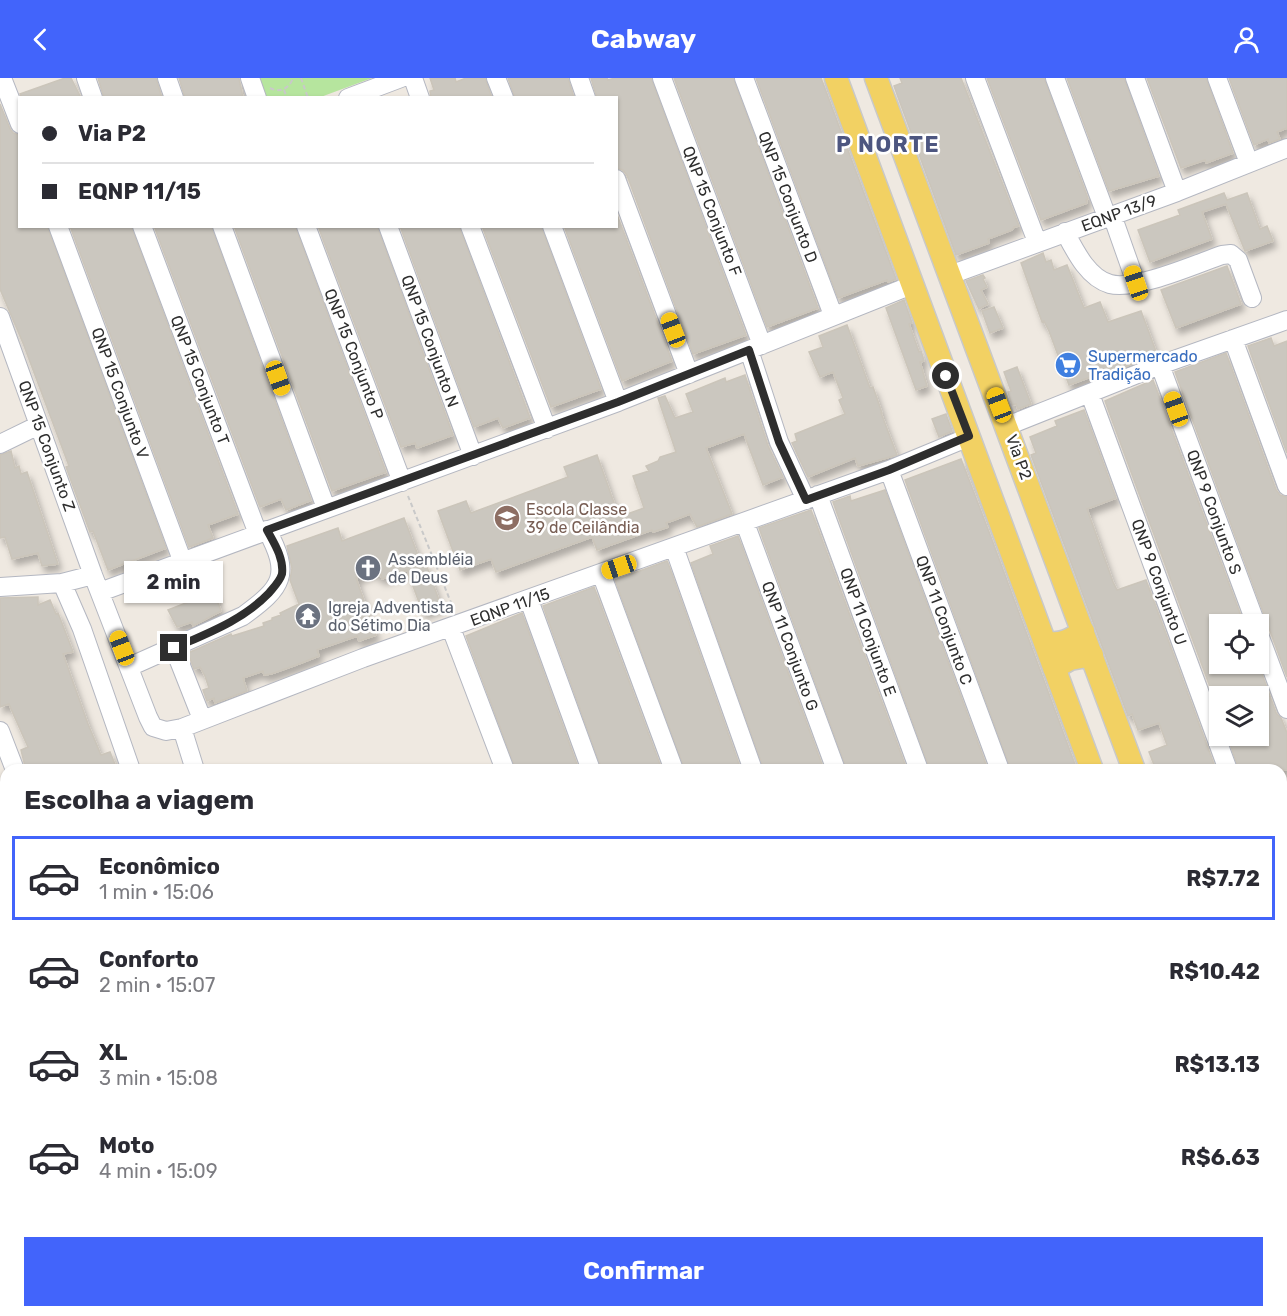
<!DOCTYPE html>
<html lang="pt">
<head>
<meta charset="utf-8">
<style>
  :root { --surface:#fff; --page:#f2f2f3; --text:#2b2b33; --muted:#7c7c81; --line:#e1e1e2; --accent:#4264fb }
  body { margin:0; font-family:Rubik,sans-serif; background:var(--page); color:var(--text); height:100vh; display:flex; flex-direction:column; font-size:22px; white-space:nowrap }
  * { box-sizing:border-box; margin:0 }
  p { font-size:20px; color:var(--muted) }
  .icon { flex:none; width:33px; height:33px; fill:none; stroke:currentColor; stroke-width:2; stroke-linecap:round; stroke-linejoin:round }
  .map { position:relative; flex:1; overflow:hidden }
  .side { position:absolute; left:0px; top:686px; width:1287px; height:554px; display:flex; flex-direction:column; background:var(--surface); border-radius:18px 18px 0 0; box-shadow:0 2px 4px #0004 }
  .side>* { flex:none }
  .top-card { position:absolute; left:18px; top:18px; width:600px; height:132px; border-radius:0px; box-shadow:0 2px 4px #0004; display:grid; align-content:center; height:132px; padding:0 24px; background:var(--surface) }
  .buttons { position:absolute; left:1209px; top:536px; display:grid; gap:12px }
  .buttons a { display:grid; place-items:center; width:60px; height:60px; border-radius:0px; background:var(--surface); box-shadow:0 2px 4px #0004; font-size:30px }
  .end { position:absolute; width:27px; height:27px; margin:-14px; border:8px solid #2e2e2e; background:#fff; box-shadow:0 0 0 3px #fff }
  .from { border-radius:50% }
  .bubble { position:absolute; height:42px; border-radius:0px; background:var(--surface); box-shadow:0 2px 4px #0004; font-size:20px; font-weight:700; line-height:42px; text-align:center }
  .car { position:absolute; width:18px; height:36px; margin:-18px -9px; border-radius:8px; box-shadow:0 0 4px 2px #0007; background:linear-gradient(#f5c518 24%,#345 0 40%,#f5c518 0 76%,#345 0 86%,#f5c518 0) }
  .top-card b { display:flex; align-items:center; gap:21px; height:57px; font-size:22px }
  .top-card b+b { border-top:2px solid var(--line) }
  .top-card i { width:15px; height:15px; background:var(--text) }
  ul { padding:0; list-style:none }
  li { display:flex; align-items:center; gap:18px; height:84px; margin:0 12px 9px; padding:0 12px; border:3px solid transparent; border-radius:0px }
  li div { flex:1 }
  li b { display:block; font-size:22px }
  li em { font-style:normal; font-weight:700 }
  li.on { border-color:var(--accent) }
  li>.icon { width:54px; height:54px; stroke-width:1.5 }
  h2 { padding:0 24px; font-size:27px; line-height:72px }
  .action { display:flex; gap:12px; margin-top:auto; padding:12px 24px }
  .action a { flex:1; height:69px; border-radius:0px; background:var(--accent); color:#fff; font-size:24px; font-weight:700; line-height:69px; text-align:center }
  header { display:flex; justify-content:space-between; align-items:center; height:78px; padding:0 24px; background:var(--accent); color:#fff; font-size:27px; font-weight:700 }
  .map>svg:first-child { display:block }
  .green { fill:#b6e59e }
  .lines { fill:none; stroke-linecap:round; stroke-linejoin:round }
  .stream { stroke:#75cff0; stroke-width:4 }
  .building { fill:#cbc7bf; stroke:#cbc5ba; stroke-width:1.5; filter:url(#shadow) }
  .minor-casing { stroke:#b4b7c1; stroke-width:20 }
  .major-casing { stroke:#c9c9c9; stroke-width:25 }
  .path { stroke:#c9c9c9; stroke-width:2; stroke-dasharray:4.5 3; stroke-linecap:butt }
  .minor { stroke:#fff; stroke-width:18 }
  .major { stroke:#f2d163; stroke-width:22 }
  .route { stroke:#2e2e2e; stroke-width:8 }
  .labels { text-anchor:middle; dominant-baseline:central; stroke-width:5; stroke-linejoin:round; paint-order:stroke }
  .street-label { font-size:16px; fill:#2e2e2e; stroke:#fff }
  .shop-label { font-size:16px; fill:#366cbe; stroke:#fff; text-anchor:start }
  .education-label { font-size:16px; fill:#785e54; stroke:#fff; text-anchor:start }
  .worship-label { font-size:16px; fill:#5b616d; stroke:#fff; text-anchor:start }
  .district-label { font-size:22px; font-weight:bold; letter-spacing:1.5px; fill:#4d5680; stroke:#fff }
</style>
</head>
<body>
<header><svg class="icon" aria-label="back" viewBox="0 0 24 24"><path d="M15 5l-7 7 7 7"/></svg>Cabway<svg class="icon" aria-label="person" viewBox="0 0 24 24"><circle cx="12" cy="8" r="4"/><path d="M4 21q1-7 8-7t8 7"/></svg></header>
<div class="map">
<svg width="1287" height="1238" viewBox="0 0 1287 1238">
  <defs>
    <filter id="shadow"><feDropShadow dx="3.5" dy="6" stdDeviation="3" flood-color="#0004"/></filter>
  </defs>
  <rect width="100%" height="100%" fill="#efe9e1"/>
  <!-- green -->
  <path class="green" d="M259,0H372L318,20L266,19Z
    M593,1233H652L654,1238H582Z
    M882,1233H946L948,1238H883Z"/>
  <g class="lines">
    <!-- stream -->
    <path class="stream" d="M633,1238L643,1233"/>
  </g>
  <!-- building -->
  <path class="building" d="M65,0H71L81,20H22L20,16Z
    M98,0H156L162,20H104Z
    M179,0H239L243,20H185Z
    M430,0H455L456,4L466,0H485L492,20H431L430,13L434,12Z
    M508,0H568L574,20H515Z
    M591,0H607L608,2L615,0H651L746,257L693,276L627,97L623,92L616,90V20H597Z
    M674,0H733L818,230L767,249Z
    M756,0H821L896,201L888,204L887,202L838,220Z
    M900,0H961L1019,148L1014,149L1012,152L988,161L989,165L956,177L894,8L902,5Z
    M987,0H1044L1088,121L1086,122L1087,125L1041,142Z
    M1067,0H1124L1159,98L1109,113Z
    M1147,0H1206L1233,75L1206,85L1205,82L1181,90Z
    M1229,0H1287V50L1277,54L1280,61L1269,65L1268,61L1254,67Z
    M0,26L10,51L13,55L20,57V148H47L166,470L108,492L93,453L90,454L66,389L69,388L23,265L0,211Z
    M1224,115L1227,122L1247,115L1260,151L1267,148L1273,163L1245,173L1226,126L1202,134L1212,161L1150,184L1138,152L1180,137L1178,132Z
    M616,134L672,283L622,303L564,148H616Z
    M70,148H131L238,436L208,447L213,460L189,469Z
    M154,148H211L311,422L309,423L286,432L281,421L260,429Z
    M234,148H295L386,394L332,413Z
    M318,148H377L453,357L417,370L415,365L401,369Z
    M400,148H459L530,340L503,350L498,340L474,349Z
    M482,148H541L601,311L551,329Z
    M1043,175L1046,184L1051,182L1054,192L1067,187L1084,230L1100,224L1108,244L1141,233L1157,276L1097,300L1096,297L1069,307L1049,253L1044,243L1042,244L1021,185Z
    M1227,188L1241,226L1176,250L1161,212Z
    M983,197L985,200L983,201L987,209L981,212L988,226L979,231L966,203Z
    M904,222L912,245L909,246L919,274L921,273L924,283L920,284L927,308L916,312L886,230Z
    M994,229L1003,250L990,255L982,233Z
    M847,247L870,310L873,309L882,335H881L897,377L858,388L855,380L808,399L792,365L797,363L795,356L845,336L839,322L843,320L833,294L820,299L809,274L823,269L819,258Z
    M1271,260L1274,268L1287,263V375L1248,268Z
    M1226,275L1276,412L1280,417L1287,419V599L1175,294Z
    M1017,289L1031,326L1018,331L1016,326L1012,327L1008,314L1011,313L1004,294Z
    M745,297L768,368L783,399L763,407L744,356L706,370L732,436L697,449L690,436L666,445L668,449L653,454L652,452L597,472L592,459L496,494L491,481L460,492L438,433L466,423L471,435L568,399L564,389L597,377L619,439L644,430L633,398L649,393L646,388L658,383L660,379L676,374L658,320L665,318L675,340L693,334L686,316L725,300L726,304Z
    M1153,302L1244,546H1220V585H1258L1276,635L1281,640L1287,655V692H1239L1227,657H1258V618H1220V636L1105,323Z
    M1084,332L1116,420L1087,431L1113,504L1117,512L1146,502L1216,692H1156L1149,674L1167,667L1159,645L1138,652L1132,636L1128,638L1031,377L1036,375L1030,359L1057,348L1055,343Z
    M946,336L952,353L939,359L932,341Z
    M11,373L15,390L19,388L21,396L27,394L58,486L42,488L38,475L12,481L5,459L0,460V377Z
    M961,381L992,462L1077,692H1011L905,402Z
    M885,412L988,692H930L833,424L850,418L851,423Z
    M811,432L907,692H847L759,450Z
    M404,440L422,488L426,486L441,528L423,535L407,492L382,501L381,497L377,498L375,493L356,500L376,557L359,563L357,558L317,572L319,578L296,587L271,596L264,597L263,593L243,600L247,613L215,625L214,620L207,623L203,612L209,610L205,598L200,589L194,591L188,575L231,556L232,558L264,548L263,545L272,542V540L281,537L280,535L299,526L290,502L292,490L287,468L338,450L342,463Z
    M738,458L824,692H764L691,485L713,476L710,468Z
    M667,483L668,485L741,692H685L615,502Z
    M204,488L207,497L177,508V498Z
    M594,509L662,692H602L543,528Z
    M214,514L221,533L193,548L192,544L177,549L168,532Z
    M38,519V527L50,522L56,536L58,535L73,574L63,576L88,646L101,677L110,674L116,689L108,692H26L21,672L28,669L15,640L9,626L0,629V520Z
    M522,535L579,692H516L466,558Z"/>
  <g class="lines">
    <defs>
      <path id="minor" d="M86,0L93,20
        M167,0L174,20
        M250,0L257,20
        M413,0L420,20
        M496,0L504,20
        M579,0L586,20
        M662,0L762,267
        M744,0L833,237
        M975,0L1037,164
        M1055,0L1107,139
        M1135,0L1177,114
        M1217,0L1249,85
        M0,1L2,0L20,46
        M348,20L401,0
        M616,101L689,296
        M1112,137L1136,205
        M58,148L182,482
        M142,148L258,456
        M222,148L326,430
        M306,148L402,404
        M388,148L473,378
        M470,148L547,351
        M552,148L618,324
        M1065,154C1075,173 1088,200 1110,206C1135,213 1196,186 1222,177L1231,176L1238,182L1252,220
        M950,197L1177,114L1287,70
        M0,239L93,497L148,639L153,649L166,653L182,650L363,580L889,392L969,359
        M1233,261L1287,408
        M749,272L779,364L806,422
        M1160,287L1256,546
        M1090,316L1228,692
        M1007,348L1160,287L1287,242
        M0,366L39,347
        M889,392L1000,692
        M818,417L919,692
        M745,445L836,692
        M674,469L753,692
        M601,495L674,692
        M62,505L82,551L131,692
        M0,509L62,505L93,497
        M100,514L618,324L912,207
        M529,522L591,692
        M451,550L505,692
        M1258,554L1287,631
        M174,570L202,641
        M129,589L243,538C283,509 291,497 267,452
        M182,650L195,692
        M0,653L15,692
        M1281,791L1287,789
        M0,798L6,800
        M1281,836L1287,852
        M0,944L6,937
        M0,1123L6,1118
        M0,1193L6,1187
        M176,1233V1238
        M873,1233L875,1238
        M954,1233L956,1238
        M1118,1233L1120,1238
        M1201,1233L1203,1238
        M1013,1238L1024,1233"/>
      <path id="major" d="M836,0L1092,692
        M876,0L1134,692
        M1045,564C1060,568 1071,562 1083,553
        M1054,590L1070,581L1092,577
        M1281,1091L1287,1108
        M1281,1202L1287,1218"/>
    </defs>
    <!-- minor casing -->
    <use href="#minor" class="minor-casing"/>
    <!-- major casing -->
    <use href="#major" class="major-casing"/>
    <!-- path -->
    <path class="path" d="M301,0L308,20
      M270,10C280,15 289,11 293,0
      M284,12L287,20
      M408,418L454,532"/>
    <!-- minor -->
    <use href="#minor" class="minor"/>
    <!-- major -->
    <use href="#major" class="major"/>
  </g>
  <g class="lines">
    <!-- route -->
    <path class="route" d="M174,570C208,555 243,542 269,515C274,509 280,503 282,496C284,480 274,465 267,452L618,324L749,272L779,364L806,422L889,392L969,358L946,298"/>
  </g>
  <!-- icons -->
  <defs>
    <symbol id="supermarket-disc" viewBox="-11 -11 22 22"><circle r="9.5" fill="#3f7fe0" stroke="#fff"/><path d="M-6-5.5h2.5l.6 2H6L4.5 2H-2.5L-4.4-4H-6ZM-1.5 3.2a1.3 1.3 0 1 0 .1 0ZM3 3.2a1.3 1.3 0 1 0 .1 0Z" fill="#fff"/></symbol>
    <symbol id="school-disc" viewBox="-11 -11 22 22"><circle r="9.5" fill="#8d6e63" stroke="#fff"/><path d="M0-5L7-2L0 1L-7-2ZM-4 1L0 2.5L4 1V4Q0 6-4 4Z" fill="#fff"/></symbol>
    <symbol id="church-disc" viewBox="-11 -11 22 22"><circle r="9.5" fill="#6b7280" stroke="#fff"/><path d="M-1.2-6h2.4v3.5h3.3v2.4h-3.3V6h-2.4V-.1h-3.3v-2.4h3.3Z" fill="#fff"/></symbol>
    <symbol id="temple-disc" viewBox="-11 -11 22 22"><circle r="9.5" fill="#6b7280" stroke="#fff"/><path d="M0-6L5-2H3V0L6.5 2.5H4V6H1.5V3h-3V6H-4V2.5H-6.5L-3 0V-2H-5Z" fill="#fff"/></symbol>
  </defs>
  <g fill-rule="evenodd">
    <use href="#supermarket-disc" x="1053" y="272" width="30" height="30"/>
    <use href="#school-disc" x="492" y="425" width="30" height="30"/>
    <use href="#church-disc" x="353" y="475" width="30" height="30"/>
    <use href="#temple-disc" x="293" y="523" width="30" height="30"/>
  </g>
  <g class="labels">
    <!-- street labels -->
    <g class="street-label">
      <text transform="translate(788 119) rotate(69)">QNP 15 Conjunto D</text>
      <text transform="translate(712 133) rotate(69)">QNP 15 Conjunto F</text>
      <text transform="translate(1119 135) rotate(-20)">EQNP 13/9</text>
      <text transform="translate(430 263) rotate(70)">QNP 15 Conjunto N</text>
      <text transform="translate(354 276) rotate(69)">QNP 15 Conjunto P</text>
      <text transform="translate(200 302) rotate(69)">QNP 15 Conjunto T</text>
      <text transform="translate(120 315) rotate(70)">QNP 15 Conjunto V</text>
      <text transform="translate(47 368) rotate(70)">QNP 15 Conjunto Z</text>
      <text transform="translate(1019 379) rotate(70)">Via P2</text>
      <text transform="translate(1214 434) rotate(70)">QNP 9 Conjunto S</text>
      <text transform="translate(1159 504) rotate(70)">QNP 9 Conjunto U</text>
      <text transform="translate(510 529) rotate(-20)">EQNP 11/15</text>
      <text transform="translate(944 542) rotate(70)">QNP 11 Conjunto C</text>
      <text transform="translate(868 554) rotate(70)">QNP 11 Conjunto E</text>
      <text transform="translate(790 568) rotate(70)">QNP 11 Conjunto G</text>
    </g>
    <!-- shop labels -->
    <g class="shop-label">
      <text x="1088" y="278">Supermercado<tspan x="1088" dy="18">Tradição</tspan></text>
    </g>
    <!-- education labels -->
    <g class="education-label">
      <text x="526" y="431">Escola Classe<tspan x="526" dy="18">39 de Ceilândia</tspan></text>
    </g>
    <!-- worship labels -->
    <g class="worship-label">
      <text x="388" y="481">Assembléia<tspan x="388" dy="18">de Deus</tspan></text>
      <text x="328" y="529">Igreja Adventista<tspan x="328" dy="18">do Sétimo Dia</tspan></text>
    </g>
    <!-- district labels -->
    <g class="district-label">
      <text x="888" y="66">P NORTE</text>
    </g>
  </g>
</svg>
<div class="buttons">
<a><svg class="icon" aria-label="locate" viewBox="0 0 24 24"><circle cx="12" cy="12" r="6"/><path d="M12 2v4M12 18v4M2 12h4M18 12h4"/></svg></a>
<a><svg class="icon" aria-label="layers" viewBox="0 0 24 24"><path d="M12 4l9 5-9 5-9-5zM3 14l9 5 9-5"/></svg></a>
</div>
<i class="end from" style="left:946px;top:298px"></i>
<i class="end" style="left:174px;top:570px"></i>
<div class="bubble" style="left:124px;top:483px;width:99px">2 min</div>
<i class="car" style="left:1136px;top:205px;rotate:341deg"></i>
<i class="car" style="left:673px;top:252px;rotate:339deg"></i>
<i class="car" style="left:278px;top:300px;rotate:160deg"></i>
<i class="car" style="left:999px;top:327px;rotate:339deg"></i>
<i class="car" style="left:1176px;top:331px;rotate:340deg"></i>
<i class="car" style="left:619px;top:489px;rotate:251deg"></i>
<i class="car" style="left:122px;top:570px;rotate:339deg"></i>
<div class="top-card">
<b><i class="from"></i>Via P2</b>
<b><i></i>EQNP 11/15</b>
</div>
<section class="side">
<h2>Escolha a viagem</h2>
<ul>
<li class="on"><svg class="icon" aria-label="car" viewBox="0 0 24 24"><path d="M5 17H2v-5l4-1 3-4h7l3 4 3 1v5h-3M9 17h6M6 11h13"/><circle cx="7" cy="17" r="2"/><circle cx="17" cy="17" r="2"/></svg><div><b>Econômico</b><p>1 min · 15:06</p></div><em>R$7.72</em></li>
<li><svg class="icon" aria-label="car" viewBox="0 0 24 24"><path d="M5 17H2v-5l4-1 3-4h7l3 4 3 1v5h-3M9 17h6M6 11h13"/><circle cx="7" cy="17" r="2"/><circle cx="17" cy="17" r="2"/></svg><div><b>Conforto</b><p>2 min · 15:07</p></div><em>R$10.42</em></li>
<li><svg class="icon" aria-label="car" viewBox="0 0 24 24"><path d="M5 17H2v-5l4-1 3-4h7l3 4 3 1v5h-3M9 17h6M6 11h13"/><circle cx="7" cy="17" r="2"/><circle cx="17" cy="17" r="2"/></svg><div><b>XL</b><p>3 min · 15:08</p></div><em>R$13.13</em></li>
<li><svg class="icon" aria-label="car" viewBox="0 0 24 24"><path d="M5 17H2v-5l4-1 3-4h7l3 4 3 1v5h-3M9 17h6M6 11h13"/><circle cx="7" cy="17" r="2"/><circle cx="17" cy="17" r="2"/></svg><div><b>Moto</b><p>4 min · 15:09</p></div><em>R$6.63</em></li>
</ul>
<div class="action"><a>Confirmar</a></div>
</section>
</div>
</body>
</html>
